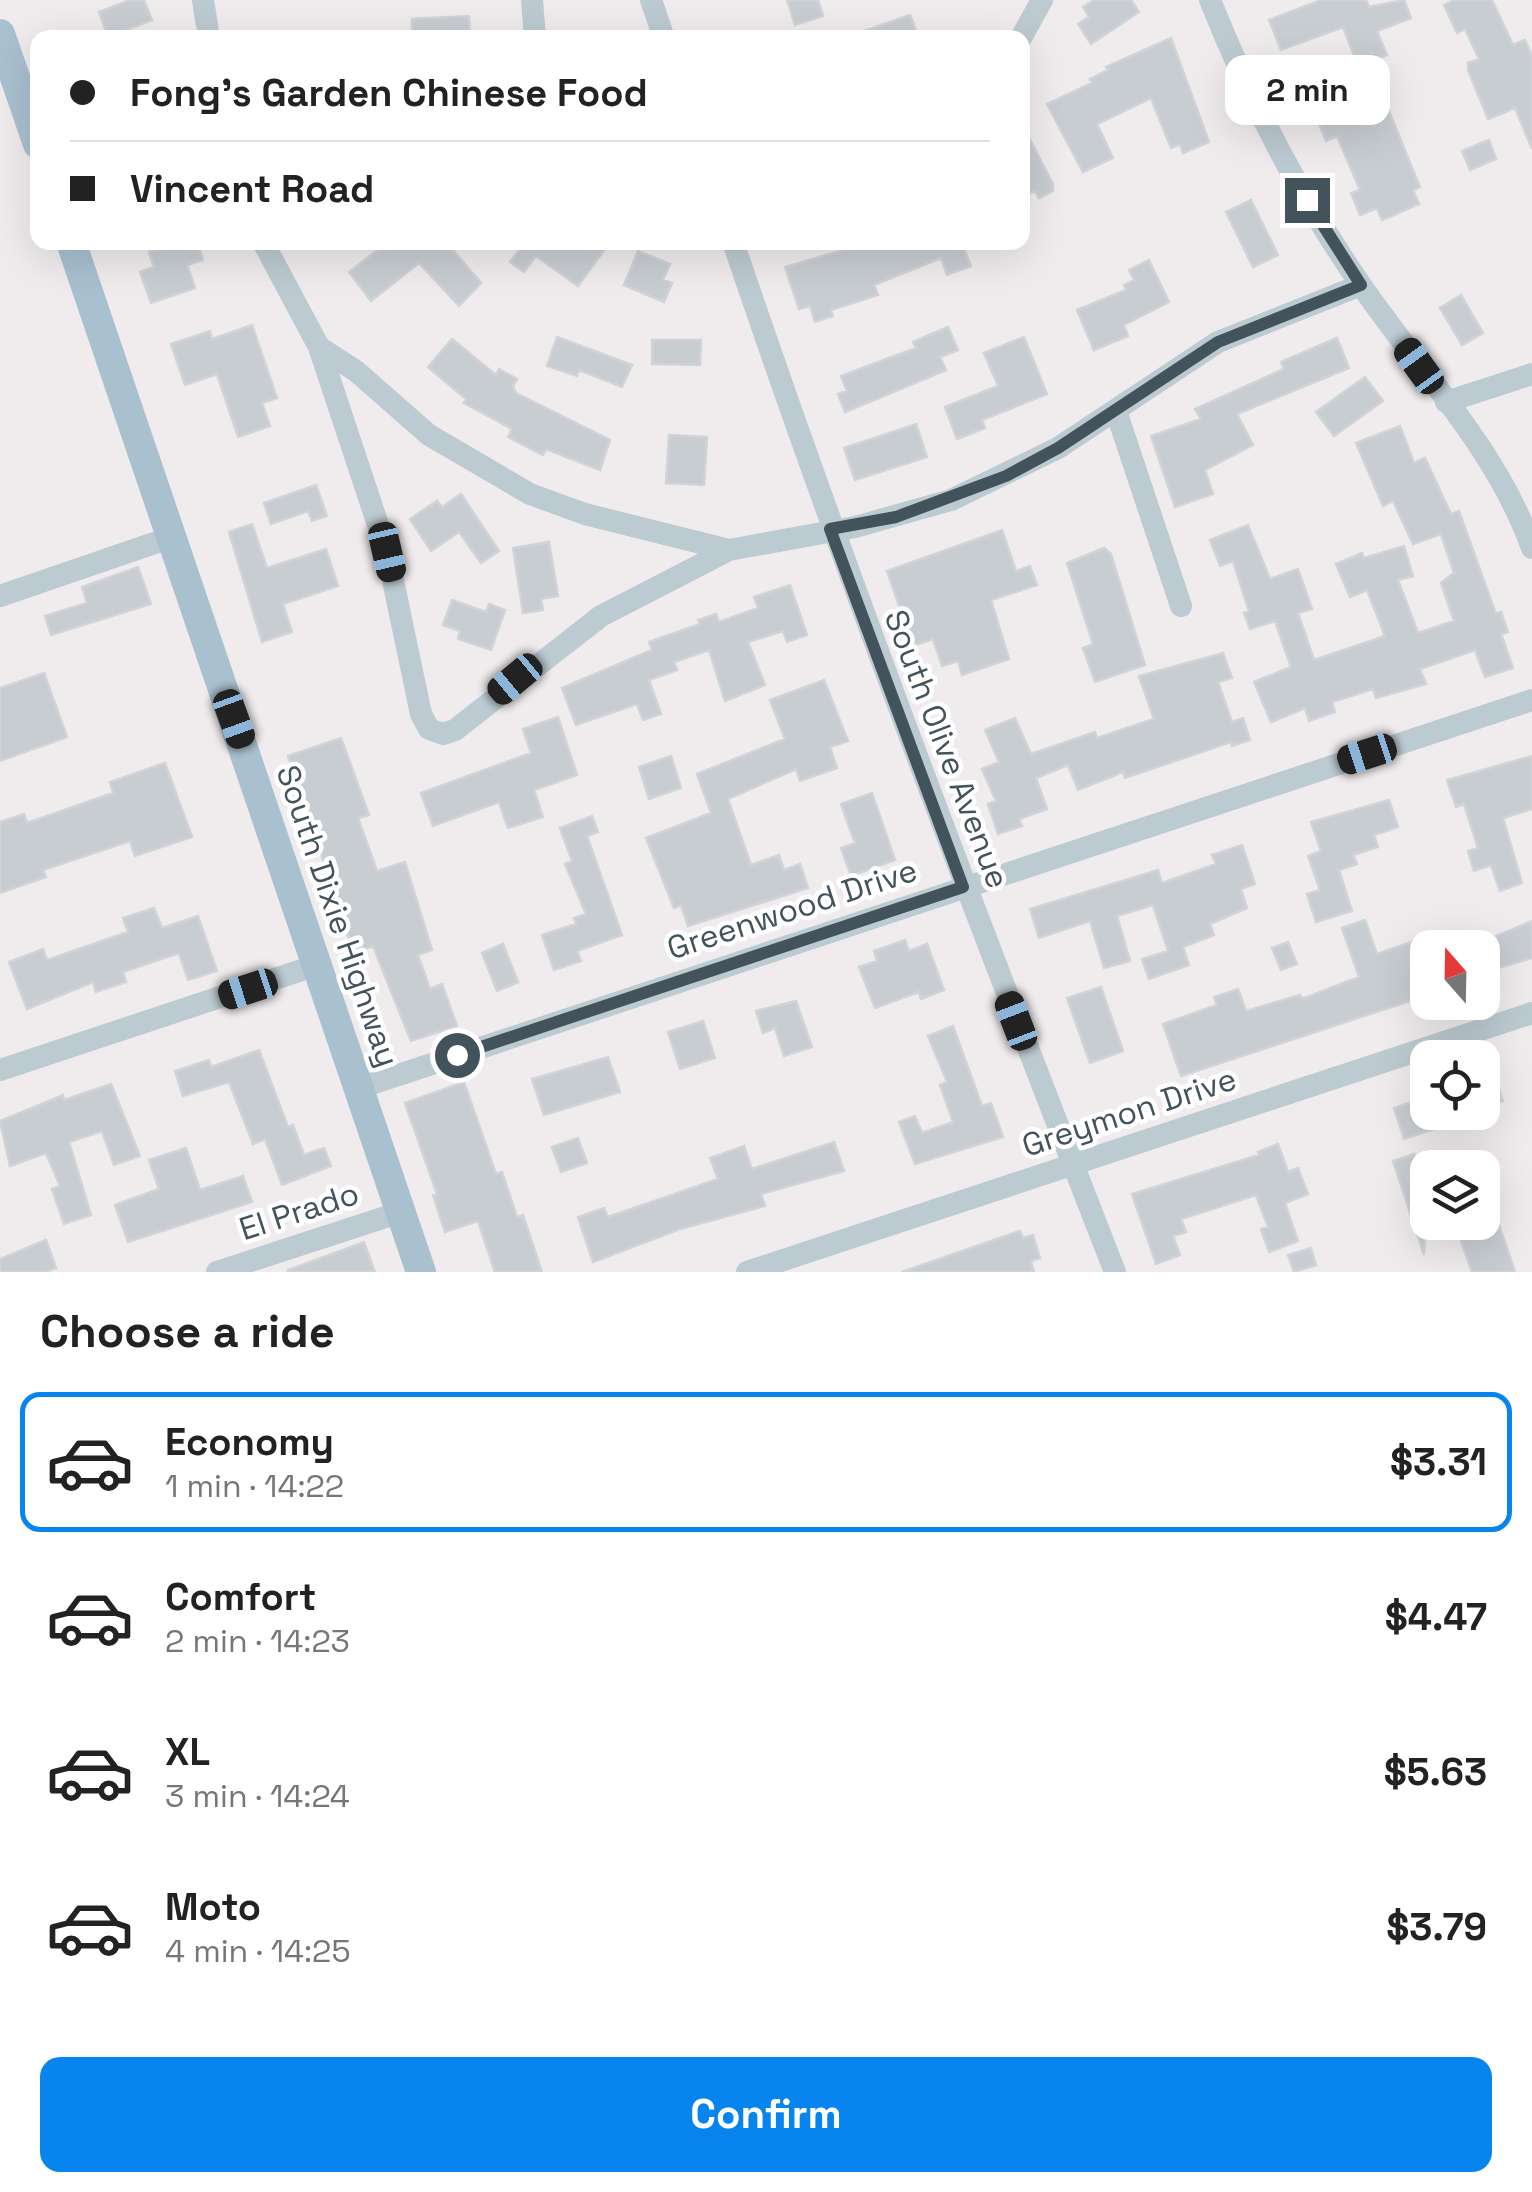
<!DOCTYPE html>
<html lang="en">
<head>
<meta charset="utf-8">
<style>
  :root { --surface:#fff; --page:#f6f6f6; --text:#222; --muted:#767676; --line:#e0e0e0; --accent:#0884ef }
  body { margin:0; font-family:"Space Grotesk",sans-serif; background:var(--page); color:var(--text); height:100vh; display:flex; flex-direction:column; font-size:38px; white-space:nowrap }
  * { box-sizing:border-box; margin:0 }
  p { font-size:32px; color:var(--muted) }
  .icon { flex:none; width:55px; height:55px; fill:none; stroke:currentColor; stroke-width:2; stroke-linecap:round; stroke-linejoin:round }
  .map { position:relative; height:1272px; overflow:hidden }
  .drawer { display:flex; flex-direction:column; background:var(--surface); flex:1 }
  .drawer>* { flex:none }
  .top-card { position:absolute; left:30px; top:30px; width:1000px; height:220px; border-radius:20px; box-shadow:0 10px 40px #0002; display:grid; align-content:center; height:220px; padding:0 40px; background:var(--surface) }
  .needle { width:65px; rotate:340deg }
  .tools { position:absolute; left:1410px; top:930px; display:grid; gap:20px }
  .tools a { display:grid; place-items:center; width:90px; height:90px; border-radius:20px; background:var(--surface); box-shadow:0 10px 40px #0002; font-size:50px }
  .end { position:absolute; width:45px; height:45px; margin:-22px; border:12px solid #43535c; background:#fff; box-shadow:0 0 0 5px #fff }
  .from { border-radius:50% }
  .bubble { position:absolute; height:70px; border-radius:20px; background:var(--surface); box-shadow:0 10px 40px #0002; font-size:32px; font-weight:800; line-height:70px; text-align:center }
  .car { position:absolute; width:30px; height:60px; margin:-30px -15px; border-radius:12px; box-shadow:0 0 8px 2px #0007; background:linear-gradient(#222 24%,#8ab4d8 0 40%,#222 0 76%,#8ab4d8 0 86%,#222 0) }
  .top-card b { display:flex; align-items:center; gap:35px; height:95px; font-size:38px }
  .top-card b+b { border-top:2px solid var(--line) }
  .top-card i { width:25px; height:25px; background:var(--text) }
  ul { padding:0; list-style:none }
  li { display:flex; align-items:center; gap:30px; height:140px; margin:0 20px 15px; padding:0 20px; border:5px solid transparent; border-radius:20px }
  li div { flex:1 }
  li b { display:block; font-size:38px }
  li em { font-style:normal; font-weight:800 }
  li.current { border-color:var(--accent) }
  li>.icon { width:90px; height:90px; stroke-width:1.5 }
  h2 { padding:0 40px; font-size:45px; line-height:120px }
  .cta { display:flex; gap:20px; margin-top:auto; padding:20px 40px }
  .cta a { flex:1; height:115px; border-radius:20px; background:var(--accent); color:#fff; font-size:40px; font-weight:800; line-height:115px; text-align:center }
  .map>svg:first-child { display:block }
  .building { fill:#c8cdd2; stroke:#d0d4d9; stroke-width:2.5 }
  .lines { fill:none; stroke-linecap:round; stroke-linejoin:round }
  .minor { stroke:#bccad1; stroke-width:22 }
  .major { stroke:#a9c0cf; stroke-width:30 }
  .route { stroke:#43535c; stroke-width:12 }
  .labels { text-anchor:middle; dominant-baseline:central; stroke-width:9; stroke-linejoin:round; paint-order:stroke }
  .street-label { font-size:32px; fill:#43535c; stroke:#fff }
</style>
</head>
<body>
<div class="map">
<svg width="1532" height="1272" viewBox="0 0 1532 1272">
  <rect width="100%" height="100%" fill="#f0eced"/>
  <!-- building -->
  <path class="building" d="M130,0H144L152,20L108,37L99,12Z
    M787,0H818L823,16L795,25Z
    M1094,0H1131L1139,12L1091,44L1078,24L1089,17L1083,7Z
    M1321,0H1366L1369,7L1404,0L1411,18L1377,31L1387,55L1358,66L1343,27L1281,50L1269,20Z
    M1454,0H1492L1513,45L1525,40L1532,56V149L1515,108L1488,119L1468,70V63L1479,59L1465,29L1457,33L1444,5Z
    M910,15L919,38H854L853,35Z
    M469,16L470,38H412V19Z
    M1171,38L1209,142L1183,153L1180,144L1171,148L1151,98L1097,124L1113,158L1083,172L1047,104L1092,83L1090,79L1108,70L1106,67Z
    M1347,98L1353,112L1384,99L1420,187L1413,190L1419,204L1382,220L1377,208L1360,215L1351,193L1360,190L1337,136L1326,141L1314,112Z
    M1022,124L1053,184V191L1039,198L1035,191L1022,197Z
    M1489,140L1496,159L1470,170L1462,151Z
    M1251,200L1278,255L1253,267L1226,212Z
    M178,242H197L203,260L187,265L195,288L151,303L140,272L154,267L149,252Z
    M388,242H446L481,283L459,306L419,263L371,301L349,272Z
    M517,242H610L578,286L536,256L524,272L510,262L522,246Z
    M871,242H978V243L964,249L971,266L947,275L941,258L874,285L878,295L831,310L833,316L815,322L810,306L799,309L785,267Z
    M638,251L670,264L663,280L672,283L664,302L624,285Z
    M1149,260L1169,302L1124,325L1128,336L1094,350L1077,310L1126,290L1124,285L1134,280L1129,270Z
    M1461,295L1483,333L1462,345L1440,308Z
    M252,325L277,398L262,403L270,426L238,437L217,374L185,385L171,344L210,331L212,339Z
    M948,327L958,350L940,357L946,370L845,412L838,394L847,391L841,376L916,348L913,342Z
    M557,337L632,365L622,387L579,370L577,376L547,366Z
    M1024,337L1047,394L982,420L985,428L957,439L945,407L998,386L984,353Z
    M1337,338L1349,368L1237,414L1253,445L1205,470L1213,494L1175,507L1151,436L1201,419L1195,409L1284,369L1281,362Z
    M452,339L496,375L499,369L517,379L513,386L516,393L610,440L600,470L546,449L543,455L508,437L512,429L464,403L466,399L428,367Z
    M652,340H701L700,365L652,364Z
    M1365,377L1383,401L1334,436L1316,412Z
    M916,424L927,457L855,480L844,448Z
    M1400,426L1414,463L1425,458L1451,514L1459,511L1496,614L1501,612L1508,632L1501,634L1513,668L1485,677L1475,650L1420,669L1426,684L1376,698L1373,689L1332,702L1335,712L1309,721L1305,708L1271,722L1254,682L1291,667L1275,621L1250,629L1244,613L1249,611L1233,561L1220,566L1210,540L1248,525L1270,579L1298,569L1312,609L1298,613L1314,660L1385,636L1367,590L1350,597L1336,564L1362,553L1364,558L1404,546L1413,576L1398,580L1418,633L1454,621L1441,583L1454,573L1441,534L1413,544L1393,501L1383,506L1356,443Z
    M669,435L707,437L704,485L666,483Z
    M316,485L327,516L312,521L308,511L271,524L264,503Z
    M461,494L499,551L481,563L459,532L431,551L410,519L437,501L442,507Z
    M252,524L267,568L326,549L338,586L283,604L292,632L262,642L229,532Z
    M1002,530L1016,571L1030,566L1037,585L991,600L1009,659L962,675L958,661L942,666L933,639L913,646L887,571Z
    M549,542L558,596L541,599L543,610L523,613L513,548Z
    M1104,548L1111,554L1145,665L1095,682L1083,648L1093,644L1067,563Z
    M138,567L151,604L51,635L45,616L87,603L82,587Z
    M790,585L807,635L787,642L783,631L748,642L765,685L725,701L709,650L674,662L677,670L649,680L661,714L643,720L637,704L576,725L562,688L652,650L649,642L700,624L698,620L716,614L719,622L758,608L754,597Z
    M452,600L486,612L489,604L505,610L491,650L458,639L460,631L443,625Z
    M1223,653L1232,678L1218,682L1232,722L1243,718L1250,740L1232,746L1231,742L1125,778L1123,772L1078,790L1068,765L1036,778L1047,809L1019,819L1022,826L998,834L988,804L996,801L982,769L999,762L985,730L1015,718L1031,754L1095,732L1097,738L1154,719L1139,676Z
    M44,673L67,737L0,761V688Z
    M824,680L848,741L830,747L837,768L800,781L796,769L728,799L751,865L779,855L784,870L800,864L808,888L688,926L681,905L674,908L646,838L711,813L697,774L785,739L770,700Z
    M558,717L577,775L534,790L543,817L508,828L499,802L433,826L421,793L531,753L523,729Z
    M341,738L369,815L358,818L377,871L405,862L432,950L418,955L430,989L442,984L457,1026L411,1041L373,946L354,953L347,933L343,934L327,888L332,886L288,756Z
    M671,756L681,788L649,799L639,767Z
    M1532,756V809L1503,818L1522,883L1500,891L1491,865L1474,871L1468,851L1478,848L1464,804L1456,807L1447,780Z
    M165,763L192,837L135,856L130,841L43,870L46,877L0,893V822L24,814L27,823L113,793L110,782Z
    M872,793L895,860L851,876L841,848L855,843L841,804Z
    M1389,800L1398,827L1374,835L1378,847L1353,855L1357,864L1339,870L1352,911L1316,922L1307,894L1320,890L1308,856L1321,851L1311,822Z
    M592,816L598,832L587,836L622,935L577,951L581,961L554,970L542,935L576,924L574,918L586,914L565,864L572,861L560,828Z
    M1242,845L1255,884L1241,889L1247,908L1210,924L1214,935L1183,947L1189,965L1149,979L1142,959L1168,951L1153,905L1117,916L1130,961L1104,968L1090,921L1039,938L1030,909L1158,870L1162,883L1216,864L1212,855Z
    M154,908L162,928L198,916L217,971L188,980L179,953L123,972L126,982L96,992L93,982L27,1009L9,962L43,949L47,960L128,932L123,918Z
    M1365,920L1377,954L1423,938L1428,995L1181,1076L1163,1024L1217,1005L1214,997L1238,989L1246,1011L1300,995L1302,999L1359,977L1342,928Z
    M1532,921V958L1482,973V942Z
    M905,940L909,951L927,944L944,990L921,999L919,992L875,1008L859,967L877,961L874,951Z
    M1288,942L1297,964L1281,970L1272,948Z
    M503,944L518,982L497,991L482,953Z
    M1101,987L1123,1051L1090,1063L1067,998Z
    M796,1001L812,1047L784,1056L775,1028L763,1033L756,1011Z
    M703,1021L715,1058L680,1069L668,1032Z
    M953,1026L982,1106L991,1103L1003,1137L915,1164L899,1122L915,1116L922,1133L953,1122L940,1085L947,1082L928,1036Z
    M259,1050L288,1127L293,1125L304,1155L324,1148L331,1166L282,1185L265,1139L253,1144L229,1082L183,1096L175,1071L209,1060L211,1067Z
    M608,1057L620,1092L544,1115L532,1079Z
    M464,1082L496,1174L502,1172L517,1217L523,1215L542,1272H495L478,1221L445,1232L433,1195L437,1194L405,1103Z
    M111,1084L140,1156L114,1165L102,1131L69,1142L91,1215L64,1224L52,1189L60,1186L46,1153L10,1166L0,1121L63,1095L64,1100Z
    M1497,1084L1503,1101L1482,1108V1089Z
    M1423,1098L1428,1112L1474,1116L1404,1139L1394,1108Z
    M578,1138L587,1163L561,1172L552,1147Z
    M834,1142L844,1171L761,1194L765,1206L680,1229L593,1262L578,1217L604,1208L608,1217L718,1179L710,1158L744,1146L752,1169Z
    M1278,1144L1288,1172L1298,1168L1308,1194L1285,1203L1298,1241L1269,1252L1261,1229L1268,1227L1256,1195L1181,1219L1186,1232L1173,1236L1180,1255L1156,1264L1132,1194L1259,1155L1258,1152Z
    M186,1148L200,1190L243,1176L252,1202L128,1242L115,1205L159,1189L149,1160Z
    M1414,1154L1428,1198L1424,1255L1393,1161Z
    M1496,1216L1515,1272H1472L1457,1230Z
    M1020,1231L1023,1238L1033,1235L1040,1258L1031,1261L1034,1272H902Z
    M46,1240L56,1268L45,1272H0V1259Z
    M364,1242L375,1272H288V1270Z
    M1311,1248L1316,1265L1294,1272L1288,1255Z"/>
  <g class="lines">
    <!-- minor -->
    <path class="minor" d="M203,0L209,38
      M532,0L535,38
      M651,0L664,38
      M1210,0C1250,100 1301,199 1363,288C1422,373 1497,450 1532,548
      M1021,38L1042,0
      M263,242L319,347L356,371L429,435L530,494L585,514L729,550L855,527L951,500L1058,448L1218,342L1361,285
      M733,242C851,590 982,931 1115,1272
      M319,347L387,552L421,714L429,729L443,734L455,730L601,616L729,550
      M1446,402L1532,374
      M1116,411L1181,606
      M0,596L172,537
      M0,1070L317,965
      M359,1088L1532,700
      M217,1272L401,1212
      M747,1272L1532,1013"/>
    <!-- major -->
    <path class="major" d="M0,34L38,144
      M71,242L421,1272"/>
  </g>
  <g class="lines">
    <!-- route -->
    <path class="route" d="M457,1055L963,887L830,529L896,517L1006,476L1058,448L1218,342L1361,285L1307,200"/>
  </g>
  <g class="labels">
    <!-- street labels -->
    <g class="street-label">
      <text transform="translate(947 749) rotate(69)">South Olive Avenue</text>
      <text transform="translate(792 909) rotate(-18)">Greenwood Drive</text>
      <text transform="translate(338 916) rotate(71)">South Dixie Highway</text>
      <text transform="translate(1129 1112) rotate(-18)">Greymon Drive</text>
      <text transform="translate(299 1211) rotate(-18)">El Prado</text>
    </g>
  </g>
</svg>
<div class="tools">
<a><svg class="needle" viewBox="-14 -14 28 28"><path d="M0-13l5 13h-10z" fill="#e53935"/><path d="M0 13l5-13h-10z" fill="#767676"/></svg></a>
<a><svg class="icon" aria-label="locate" viewBox="0 0 24 24"><circle cx="12" cy="12" r="6"/><path d="M12 2v4M12 18v4M2 12h4M18 12h4"/></svg></a>
<a><svg class="icon" aria-label="layers" viewBox="0 0 24 24"><path d="M12 4l9 5-9 5-9-5zM3 14l9 5 9-5"/></svg></a>
</div>
<i class="end from" style="left:457px;top:1055px"></i>
<i class="end" style="left:1307px;top:200px"></i>
<div class="bubble" style="left:1225px;top:55px;width:165px">2 min</div>
<i class="car" style="left:1419px;top:366px;rotate:324deg"></i>
<i class="car" style="left:387px;top:552px;rotate:167deg"></i>
<i class="car" style="left:515px;top:679px;rotate:230deg"></i>
<i class="car" style="left:234px;top:719px;rotate:160deg"></i>
<i class="car" style="left:1367px;top:754px;rotate:252deg"></i>
<i class="car" style="left:248px;top:989px;rotate:252deg"></i>
<i class="car" style="left:1016px;top:1021px;rotate:339deg"></i>
<div class="top-card">
<b><i class="from"></i>Fong's Garden Chinese Food</b>
<b><i></i>Vincent Road</b>
</div>
</div>
<section class="drawer">
<h2>Choose a ride</h2>
<ul>
<li class="current"><svg class="icon" aria-label="car" viewBox="0 0 24 24"><path d="M5 17H2v-5l4-1 3-4h7l3 4 3 1v5h-3M9 17h6M6 11h13"/><circle cx="7" cy="17" r="2"/><circle cx="17" cy="17" r="2"/></svg><div><b>Economy</b><p>1 min · 14:22</p></div><em>$3.31</em></li>
<li><svg class="icon" aria-label="car" viewBox="0 0 24 24"><path d="M5 17H2v-5l4-1 3-4h7l3 4 3 1v5h-3M9 17h6M6 11h13"/><circle cx="7" cy="17" r="2"/><circle cx="17" cy="17" r="2"/></svg><div><b>Comfort</b><p>2 min · 14:23</p></div><em>$4.47</em></li>
<li><svg class="icon" aria-label="car" viewBox="0 0 24 24"><path d="M5 17H2v-5l4-1 3-4h7l3 4 3 1v5h-3M9 17h6M6 11h13"/><circle cx="7" cy="17" r="2"/><circle cx="17" cy="17" r="2"/></svg><div><b>XL</b><p>3 min · 14:24</p></div><em>$5.63</em></li>
<li><svg class="icon" aria-label="car" viewBox="0 0 24 24"><path d="M5 17H2v-5l4-1 3-4h7l3 4 3 1v5h-3M9 17h6M6 11h13"/><circle cx="7" cy="17" r="2"/><circle cx="17" cy="17" r="2"/></svg><div><b>Moto</b><p>4 min · 14:25</p></div><em>$3.79</em></li>
</ul>
<div class="cta"><a>Confirm</a></div>
</section>
</body>
</html>
